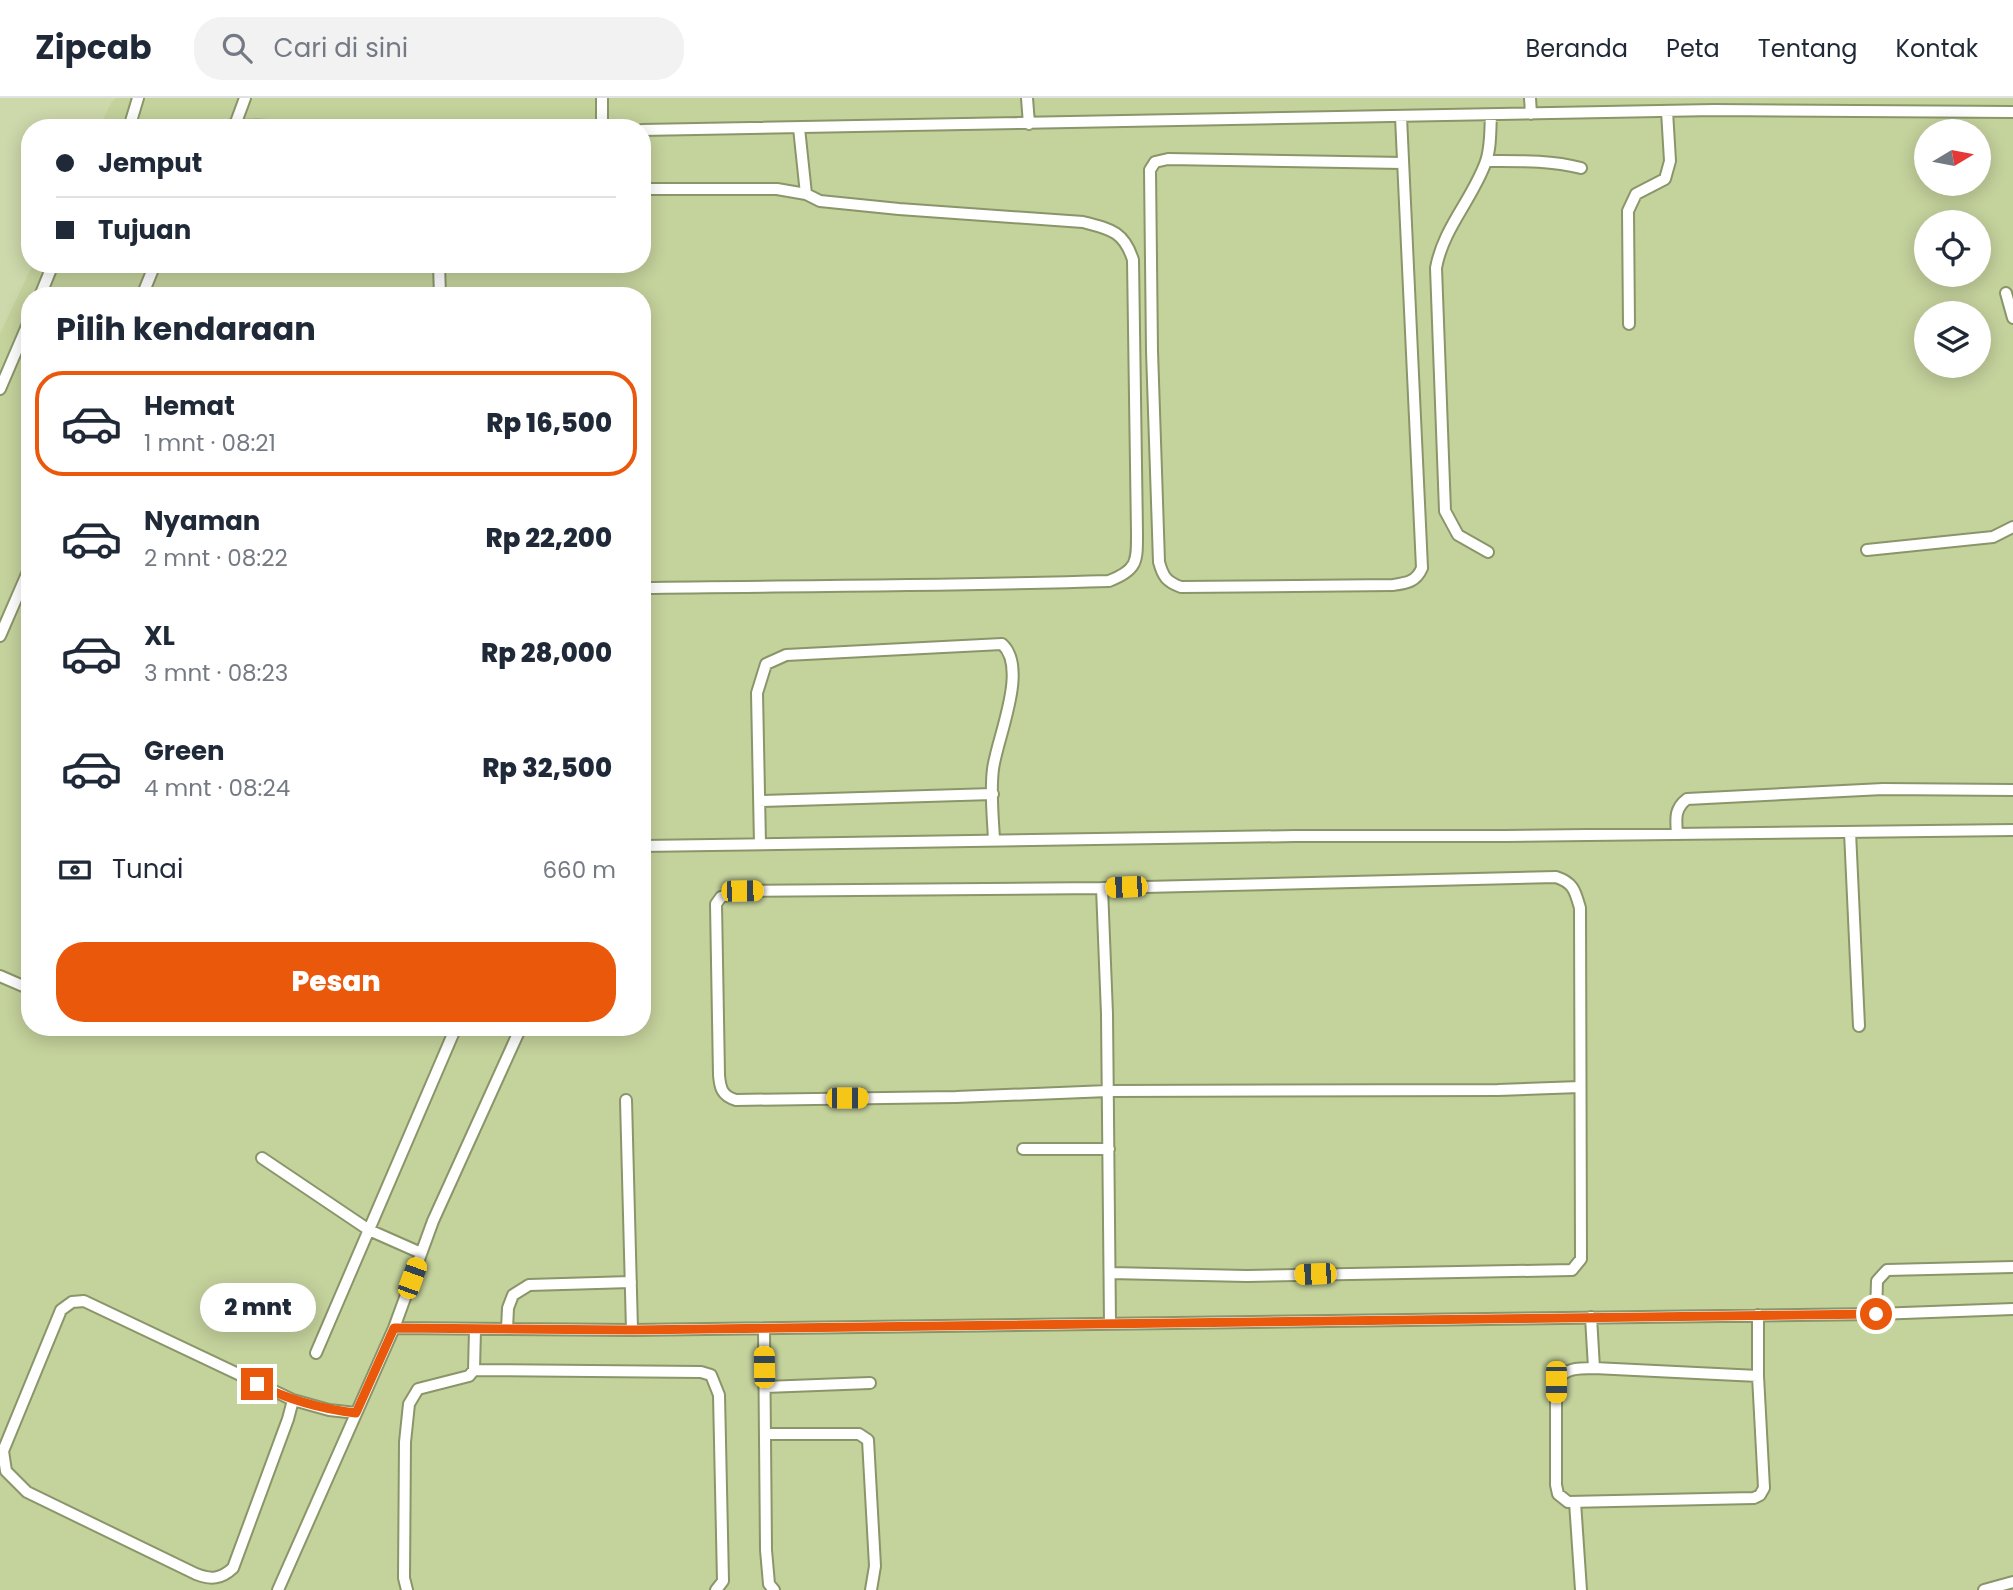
<!DOCTYPE html>
<html lang="id">
<head>
<meta charset="utf-8">
<style>
  :root { --surface:#fff; --page:#f2f2f3; --text:#1f2937; --muted:#747a83; --line:#e0e1e3; --accent:#ea580c }
  body { margin:0; font-family:Poppins,sans-serif; background:var(--page); color:var(--text); height:100vh; display:flex; flex-direction:column; font-size:26px; white-space:nowrap }
  * { box-sizing:border-box; margin:0 }
  p { font-size:23px; color:var(--muted) }
  .icon { flex:none; width:38px; height:38px; fill:none; stroke:currentColor; stroke-width:2; stroke-linecap:round; stroke-linejoin:round }
  .map { position:relative; flex:1; overflow:hidden }
  .drawer { position:absolute; left:21px; top:189px; width:630px; height:749px; display:flex; flex-direction:column; background:var(--surface); border-radius:28px; box-shadow:0 4px 18px #0003 }
  .drawer>* { flex:none }
  .banner { position:absolute; left:21px; top:21px; width:630px; height:154px; border-radius:28px; box-shadow:0 4px 18px #0003; display:grid; align-content:center; height:154px; padding:0 35px; background:var(--surface) }
  .needle { width:46px; rotate:80deg }
  .buttons { position:absolute; left:1914px; top:21px; display:grid; gap:14px }
  .buttons a { display:grid; place-items:center; width:77px; height:77px; border-radius:50%; background:var(--surface); box-shadow:0 4px 18px #0003; font-size:35px }
  .end { position:absolute; width:32px; height:32px; margin:-16px; border:9px solid #ea580c; background:#fff; box-shadow:0 0 0 4px #fff }
  .from { border-radius:50% }
  .bubble { position:absolute; height:49px; border-radius:24px; background:var(--surface); box-shadow:0 4px 18px #0003; font-size:23px; font-weight:800; line-height:49px; text-align:center }
  .car { position:absolute; width:21px; height:42px; margin:-21px -10px; border-radius:9px; box-shadow:0 0 5px 2px #0007; background:linear-gradient(#f5c518 24%,#345 0 40%,#f5c518 0 76%,#345 0 86%,#f5c518 0) }
  .banner b { display:flex; align-items:center; gap:24px; height:66px; font-size:26px }
  .banner b+b { border-top:2px solid var(--line) }
  .banner i { width:18px; height:18px; background:var(--text) }
  ul { padding:0; list-style:none }
  li { display:flex; align-items:center; gap:21px; height:105px; margin:0 14px 10px; padding:0 21px; border:4px solid transparent; border-radius:28px }
  li div { flex:1 }
  li b { display:block; font-size:26px }
  li em { font-style:normal; font-weight:800 }
  li.on { border-color:var(--accent) }
  li>.icon { width:63px; height:63px; stroke-width:1.5 }
  h2 { padding:0 35px; font-size:32px; line-height:84px }
  .pay { display:flex; align-items:center; gap:18px; height:77px; padding:0 35px; font-size:26px }
  .pay p { margin-inline-start:auto }
  .cta { display:flex; gap:14px; margin-top:auto; padding:14px 35px }
  .cta a { flex:1; height:80px; border-radius:28px; background:var(--accent); color:#fff; font-size:28px; font-weight:800; line-height:80px; text-align:center }
  header { display:flex; align-items:center; gap:42px; box-sizing:border-box; height:98px; padding:0 35px; background:var(--surface); border-bottom:2px solid var(--line) }
  header strong { font-size:33px }
  nav { display:flex; gap:38px; margin-inline-start:auto; font-size:24px }
  .search { width:490px; height:63px; background:var(--page); display:flex; align-items:center; gap:18px; box-sizing:border-box; padding:0 24px; border-radius:28px; color:var(--muted); font-size:26px }
  .map>svg:first-child { display:block }
  .built { fill:#c4d29c; fill-rule:evenodd }
  .lines { fill:none; stroke-linecap:round; stroke-linejoin:round }
  .service-casing { stroke:#8a9569; stroke-width:14 }
  .service { stroke:#fff; stroke-width:10 }
  .route { stroke:#ea580c; stroke-width:9 }
</style>
</head>
<body>
<header>
<strong>Zipcab</strong>
<div class="search"><svg class="icon" aria-label="search" viewBox="0 0 24 24"><circle cx="10" cy="10" r="6"/><path d="M15 15l6 6"/></svg>Cari di sini</div>
<nav><a>Beranda</a><a>Peta</a><a>Tentang</a><a>Kontak</a></nav>
</header>
<div class="map">
<svg width="2013" height="1492" viewBox="0 0 2013 1492">
  <rect width="100%" height="100%" fill="#cdd9ab"/>
  <!-- built -->
  <path class="built" d="M116,0H2013V1492H0V236L33,166H642V30H99L111,5ZM1927,33H1979V86H1927ZM1927,124H1979V177H1927ZM30,198H642V929H30ZM1927,215H1979V268H1927Z"/>
  <g class="lines">
    <defs>
      <path id="service" d="M602,0V30
        M1027,0L1029,26
        M1530,0L1531,16
        M1401,19L1422,470C1416,484 1407,485 1393,487L1181,489C1167,484 1163,479 1159,464L1152,253L1150,72L1155,64L1168,61L1403,65
        M235,27L245,0
        M129,30L138,0
        M159,30H170
        M214,30L235,27L327,30
        M799,30L806,96
        M642,32L1714,12L2013,14
        M1486,63C1518,63 1550,62 1581,70
        M642,91H777L806,96L820,103L899,111L1083,124C1110,131 1124,133 1133,162L1137,435C1137,463 1138,472 1109,483C954,488 798,488 642,490
        M439,166L440,198
        M2006,195L2013,220
        M40,198L53,166
        M142,198L155,166
        M1629,226L1628,113L1636,96L1665,81L1670,63L1667,13
        M0,291L30,221
        M1867,452L1993,439L2013,429
        M1488,454L1458,437L1445,413L1436,170C1443,131 1471,103 1485,66C1491,52 1490,33 1491,18
        M0,538L30,469
        M759,703L993,696
        M1850,734L1859,928
        M1677,736C1676,721 1674,711 1687,701L1883,691L2013,692
        M760,746L757,595L766,566L786,557L1002,546C1029,570 997,640 993,671C990,694 993,719 994,742
        M642,748L1295,738H1505L2013,732
        M1102,790L1107,916L1110,1226
        M0,878L30,891
        M626,1002L632,1232
        M1023,1051H1109
        M262,1060L369,1132L421,1155
        M1110,1175L1247,1178L1572,1172L1581,1161L1580,810C1575,793 1574,785 1556,779L1102,790L742,793L721,799L716,806L719,977C720,990 722,998 736,1002L956,999L1108,993L1498,992L1580,989
        M84,1203L293,1302L288,1321L233,1470C221,1481 211,1482 196,1476L27,1394L6,1373L3,1353L61,1212L72,1204Z
        M1876,1216L1877,1183L1887,1172L2013,1169
        M1591,1219L1594,1270C1578,1270 1564,1270 1556,1284V1387L1558,1396L1568,1404L1754,1400L1760,1397L1764,1390L1758,1278V1217
        M394,1230L632,1232L1876,1216L2013,1211
        M507,1231L508,1210L513,1197L529,1187L631,1184
        M764,1231L766,1452L769,1486L774,1492
        M316,1255L456,929
        M1594,1270L1758,1278
        M474,1272L701,1274L711,1277L719,1297L723,1483L716,1492
        M765,1289L870,1285
        M293,1302L329,1312L356,1315
        M765,1336H859L868,1342L875,1468L871,1492
        M1575,1404L1581,1492
        M278,1492L394,1230L433,1123L521,929
        M407,1492L404,1480L405,1344L409,1306L418,1291L469,1278L474,1272L475,1231
        M1984,1492L2013,1484"/>
    </defs>
    <!-- service casing -->
    <use href="#service" class="service-casing"/>
    <!-- service -->
    <use href="#service" class="service"/>
  </g>
  <g class="lines">
    <!-- route -->
    <path class="route" d="M257,1286C289,1302 321,1311 356,1315L394,1230L632,1232L1876,1216"/>
  </g>
</svg>
<div class="buttons">
<a><svg class="needle" viewBox="-14 -14 28 28"><path d="M0-13l5 13h-10z" fill="#e53935"/><path d="M0 13l5-13h-10z" fill="#747a83"/></svg></a>
<a><svg class="icon" aria-label="locate" viewBox="0 0 24 24"><circle cx="12" cy="12" r="6"/><path d="M12 2v4M12 18v4M2 12h4M18 12h4"/></svg></a>
<a><svg class="icon" aria-label="layers" viewBox="0 0 24 24"><path d="M12 4l9 5-9 5-9-5zM3 14l9 5 9-5"/></svg></a>
</div>
<i class="end from" style="left:1876px;top:1216px"></i>
<i class="end" style="left:257px;top:1286px"></i>
<div class="bubble" style="left:200px;top:1185px;width:116px">2 mnt</div>
<i class="car" style="left:1126px;top:789px;rotate:268deg"></i>
<i class="car" style="left:742px;top:793px;rotate:89deg"></i>
<i class="car" style="left:847px;top:1000px;rotate:90deg"></i>
<i class="car" style="left:1315px;top:1176px;rotate:268deg"></i>
<i class="car" style="left:412px;top:1180px;rotate:20deg"></i>
<i class="car" style="left:764px;top:1269px;rotate:359deg"></i>
<i class="car" style="left:1556px;top:1284px;rotate:180deg"></i>
<div class="banner">
<b><i class="from"></i>Jemput</b>
<b><i></i>Tujuan</b>
</div>
<section class="drawer">
<h2>Pilih kendaraan</h2>
<ul>
<li class="on"><svg class="icon" aria-label="car" viewBox="0 0 24 24"><path d="M5 17H2v-5l4-1 3-4h7l3 4 3 1v5h-3M9 17h6M6 11h13"/><circle cx="7" cy="17" r="2"/><circle cx="17" cy="17" r="2"/></svg><div><b>Hemat</b><p>1 mnt · 08:21</p></div><em>Rp 16,500</em></li>
<li><svg class="icon" aria-label="car" viewBox="0 0 24 24"><path d="M5 17H2v-5l4-1 3-4h7l3 4 3 1v5h-3M9 17h6M6 11h13"/><circle cx="7" cy="17" r="2"/><circle cx="17" cy="17" r="2"/></svg><div><b>Nyaman</b><p>2 mnt · 08:22</p></div><em>Rp 22,200</em></li>
<li><svg class="icon" aria-label="car" viewBox="0 0 24 24"><path d="M5 17H2v-5l4-1 3-4h7l3 4 3 1v5h-3M9 17h6M6 11h13"/><circle cx="7" cy="17" r="2"/><circle cx="17" cy="17" r="2"/></svg><div><b>XL</b><p>3 mnt · 08:23</p></div><em>Rp 28,000</em></li>
<li><svg class="icon" aria-label="car" viewBox="0 0 24 24"><path d="M5 17H2v-5l4-1 3-4h7l3 4 3 1v5h-3M9 17h6M6 11h13"/><circle cx="7" cy="17" r="2"/><circle cx="17" cy="17" r="2"/></svg><div><b>Green</b><p>4 mnt · 08:24</p></div><em>Rp 32,500</em></li>
</ul>
<div class="pay"><svg class="icon" aria-label="cash" viewBox="0 0 24 24"><path d="M3 7h18v10H3z"/><circle cx="12" cy="12" r="2"/></svg>Tunai<p>660 m</p></div>
<div class="cta"><a>Pesan</a></div>
</section>
</div>
</body>
</html>
